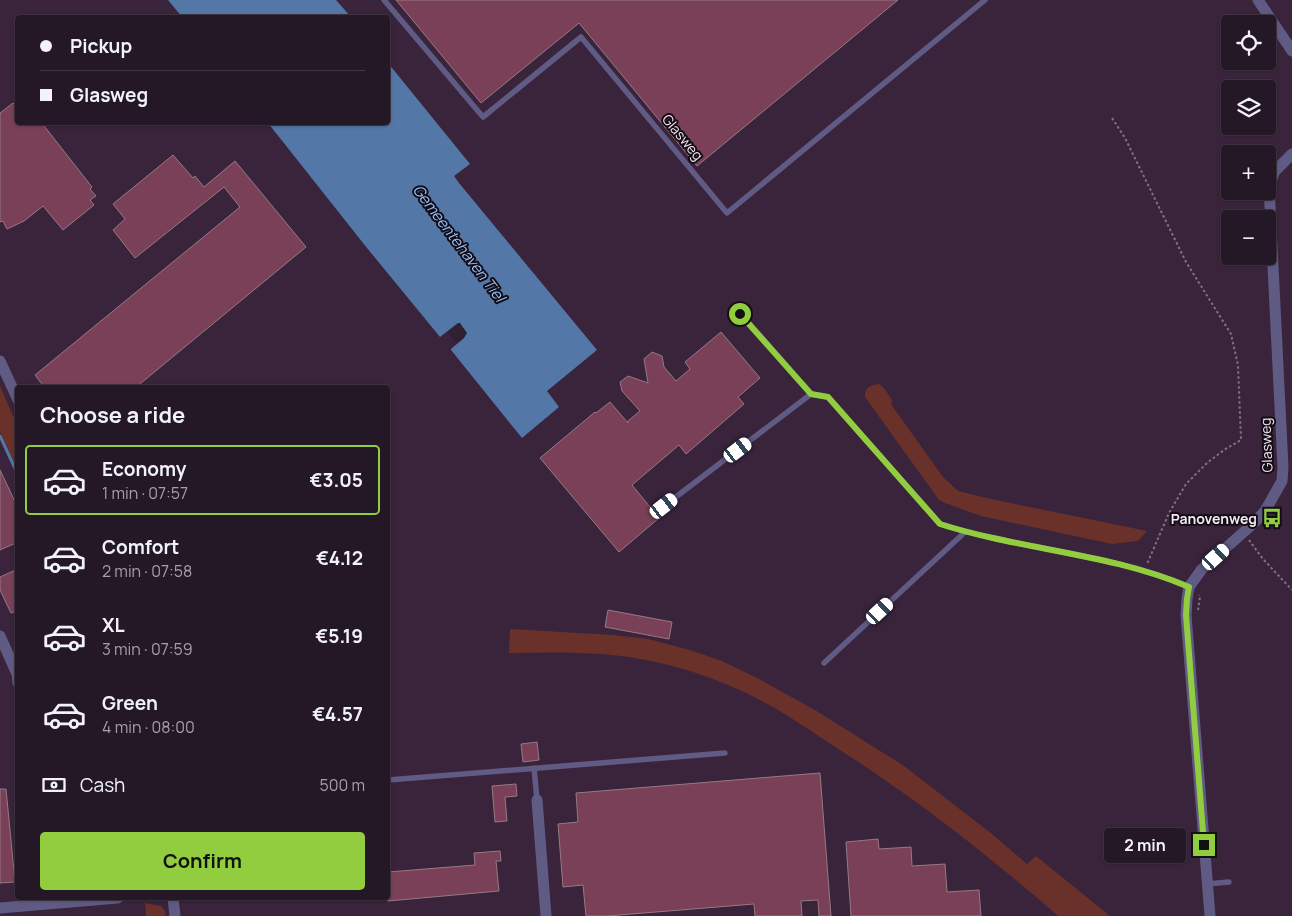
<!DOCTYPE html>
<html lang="en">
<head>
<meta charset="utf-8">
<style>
  :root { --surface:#241826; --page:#302532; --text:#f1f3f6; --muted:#a3a0a7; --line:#413743; --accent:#91cd3f }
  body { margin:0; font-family:Manrope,sans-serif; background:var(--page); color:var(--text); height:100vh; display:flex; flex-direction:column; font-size:19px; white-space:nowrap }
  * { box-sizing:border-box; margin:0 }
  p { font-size:16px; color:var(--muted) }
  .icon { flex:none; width:28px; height:28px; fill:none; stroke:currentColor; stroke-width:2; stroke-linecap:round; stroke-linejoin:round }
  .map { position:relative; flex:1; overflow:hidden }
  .panel { position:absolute; left:15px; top:385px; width:375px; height:515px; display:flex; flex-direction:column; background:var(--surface); border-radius:5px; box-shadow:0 1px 4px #0004,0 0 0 1px var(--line) }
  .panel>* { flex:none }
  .top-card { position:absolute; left:15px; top:15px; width:375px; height:110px; border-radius:5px; box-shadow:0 1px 4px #0004,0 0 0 1px var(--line); display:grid; align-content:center; height:110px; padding:0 25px; background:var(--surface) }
  .fabs { position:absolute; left:1221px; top:15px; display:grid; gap:10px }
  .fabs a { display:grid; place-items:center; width:55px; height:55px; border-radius:5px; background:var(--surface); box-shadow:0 1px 4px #0004,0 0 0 1px var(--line); font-size:25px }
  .end { position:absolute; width:22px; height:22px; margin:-11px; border:6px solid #91cd3f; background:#111; box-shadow:0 0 0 2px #111 }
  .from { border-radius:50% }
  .bubble { position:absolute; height:35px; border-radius:5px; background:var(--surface); box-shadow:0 1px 4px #0004,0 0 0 1px var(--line); font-size:16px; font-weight:700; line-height:35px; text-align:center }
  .car { position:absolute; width:15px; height:30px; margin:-15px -8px; border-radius:6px; box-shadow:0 0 4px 1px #0007; background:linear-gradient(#fff 24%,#345 0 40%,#fff 0 76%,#345 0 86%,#fff 0) }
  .top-card b { display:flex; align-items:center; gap:18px; height:48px; font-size:19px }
  .top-card b+b { border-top:1px solid var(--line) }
  .top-card i { width:12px; height:12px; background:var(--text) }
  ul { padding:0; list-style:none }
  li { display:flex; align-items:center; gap:15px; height:70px; margin:0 10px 8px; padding:0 15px; border:2px solid transparent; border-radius:5px }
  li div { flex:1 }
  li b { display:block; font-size:19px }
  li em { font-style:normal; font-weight:700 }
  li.active { border-color:var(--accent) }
  li>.icon { width:45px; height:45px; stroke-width:1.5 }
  h2 { padding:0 25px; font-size:22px; line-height:60px }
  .pay { display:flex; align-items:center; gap:12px; height:55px; padding:0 25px; font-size:19px }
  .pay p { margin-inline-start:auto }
  .cta { display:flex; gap:10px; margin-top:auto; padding:10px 25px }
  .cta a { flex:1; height:58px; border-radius:5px; background:var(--accent); color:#111; font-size:20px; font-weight:700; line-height:58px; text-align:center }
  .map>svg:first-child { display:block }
  .built { fill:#39243c; fill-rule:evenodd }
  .green { fill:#6a312a }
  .water { fill:#5377a7 }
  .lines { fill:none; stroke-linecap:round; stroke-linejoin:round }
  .stream { stroke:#5377a7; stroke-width:3 }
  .building { fill:#7a4057; stroke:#977983 }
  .path { stroke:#807282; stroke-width:2; stroke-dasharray:2.5 2.5; stroke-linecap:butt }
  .lane { stroke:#605b84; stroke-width:5.5 }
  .street { stroke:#605b84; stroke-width:11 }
  .route { stroke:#91cd3f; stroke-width:6 }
  .labels { text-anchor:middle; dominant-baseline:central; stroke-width:4; stroke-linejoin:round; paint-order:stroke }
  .street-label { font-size:14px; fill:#f3e8f4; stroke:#130c14 }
  .poi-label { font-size:14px; font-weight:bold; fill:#f3e8f4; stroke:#130c14; text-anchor:end }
  .water-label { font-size:15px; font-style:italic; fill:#97c1fa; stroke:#130c14 }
</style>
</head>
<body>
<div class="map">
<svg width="1292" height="916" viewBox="0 0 1292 916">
  <rect width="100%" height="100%" fill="#302032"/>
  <!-- built -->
  <path class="built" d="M0,0H183L197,17L18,18V122L280,123L522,425L438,179L388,75V18L342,17L328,0H1292V916H0ZM1230,24H1268V61H1230ZM1230,89H1268V126H1230ZM1230,154H1268V191H1230ZM1230,219H1268V256H1230ZM18,388H388V898H18Z"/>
  <!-- green -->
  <path class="green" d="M879,384L884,388L892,400L891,403L893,407L943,477L958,491L991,499L1147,531L1138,541L1112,544L981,516L945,503L939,500L929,486L865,397C864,388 870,385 879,384Z
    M0,386L17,425V470L0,432Z
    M510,629L613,635L648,639L690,650L722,661L759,679L815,710L904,766L992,834L1027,864L1036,856L1110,916H1058C986,853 910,794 829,743C806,728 783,712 758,699C726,682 691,670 656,662C608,651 557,652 509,653Z
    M145,903L161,906L165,911L166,916H146Z"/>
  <!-- water -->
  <path class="water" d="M168,0H336L351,17H182Z
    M388,63L470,164L454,176L459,183L597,350L547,391L559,407L522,438L451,350V349L464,338L467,333L460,323H458L440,337L367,248L268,123L388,122Z"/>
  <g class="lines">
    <!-- stream -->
    <path class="stream" d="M0,436L18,475"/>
  </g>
  <!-- building -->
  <path class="building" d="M396,0H898L697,166L579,23L481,103Z
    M13,103L18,108V122H41L92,187L90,189L96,196L90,200L94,205L63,230L43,206L24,221L7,229L3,221L0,222V113Z
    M173,155L193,178L195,176L204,187L235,161L306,247L135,388H45L35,375L240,207L224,187L135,258L113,230L125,219L113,204Z
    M721,332L760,378L738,397L744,404L686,454L679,445L632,485L659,518L619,552L540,458L595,412L596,413L610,402L628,423V421L640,411L622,391L620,382L628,376L648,383L644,359L652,352L662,356L664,367L676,381L690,369L685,362Z
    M0,470L18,508V542L0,550Z
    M18,569V610L11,613L0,590V577Z
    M608,610L672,622L669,639L605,627Z
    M537,742L539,760L523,762L521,744Z
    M820,773L831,916H819L818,900L801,901L802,916H755L754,904L607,916H586L583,885L563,887L558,824L578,822L576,793Z
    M516,784L517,796L505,797L507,821L495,822L492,786Z
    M0,789H6L15,882L0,883Z
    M878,839L879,849L911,847L912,866L945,864L947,892L979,890L981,916H851L846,842Z
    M500,851L501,861H496L499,891L388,901V872L475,865L474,853Z"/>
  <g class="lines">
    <!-- path -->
    <path class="path" d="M1112,118L1125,138L1186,262L1231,334L1238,365L1241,440L1224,450L1207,463L1186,484L1169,513L1147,564
      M1249,540L1263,559L1292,590
      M1198,610L1200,597L1199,595"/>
    <!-- lane -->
    <path class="lane" d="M384,0L483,117L581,37L727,213L985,0
      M741,314L811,394L828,397L940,524C1021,550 1110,553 1189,587
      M664,506L811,394
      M824,663L965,532
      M534,768L537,800
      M388,780L725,753
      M1207,884L1229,882"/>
    <!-- street -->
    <path class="street" d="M1258,0L1292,51
      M0,361L18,400
      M0,636L17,674L18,683
      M537,800L546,916
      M173,898L175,916
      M0,908L118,898
      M1210,916L1186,615L1187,599L1189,587L1202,569L1255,522L1265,511L1282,481L1283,467L1269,186L1275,171L1292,154"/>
  </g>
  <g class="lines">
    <!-- route -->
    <path class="route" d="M740,314L811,394L828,397L940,524C1021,550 1110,553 1189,587L1187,599L1186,615L1204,845"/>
  </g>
  <!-- icons -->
  <defs>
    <symbol id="bus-bare" viewBox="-9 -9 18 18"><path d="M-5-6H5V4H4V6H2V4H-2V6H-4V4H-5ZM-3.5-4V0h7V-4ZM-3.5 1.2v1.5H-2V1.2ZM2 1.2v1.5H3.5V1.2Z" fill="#91cd3f" stroke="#130c14" stroke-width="2.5" paint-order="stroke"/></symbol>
  </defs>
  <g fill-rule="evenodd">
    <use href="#bus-bare" x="1258" y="504" width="28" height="28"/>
  </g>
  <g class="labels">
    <!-- street labels -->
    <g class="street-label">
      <text transform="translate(683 137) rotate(50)">Glasweg</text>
      <text transform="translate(1266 445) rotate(-92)">Glasweg</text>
    </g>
    <!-- poi labels -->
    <g class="poi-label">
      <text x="1257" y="518">Panovenweg</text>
    </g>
    <!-- water labels -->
    <g class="water-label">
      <text transform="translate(459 243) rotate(53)">Gemeentehaven Tiel</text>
    </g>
  </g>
</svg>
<div class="fabs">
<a><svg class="icon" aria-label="locate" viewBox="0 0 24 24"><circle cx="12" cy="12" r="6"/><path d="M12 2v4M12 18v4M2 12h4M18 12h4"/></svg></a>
<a><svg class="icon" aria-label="layers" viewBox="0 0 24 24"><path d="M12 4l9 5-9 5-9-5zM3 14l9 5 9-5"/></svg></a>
<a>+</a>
<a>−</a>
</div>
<i class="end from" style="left:740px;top:314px"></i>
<i class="end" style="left:1204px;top:845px"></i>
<div class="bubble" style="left:1104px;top:828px;width:82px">2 min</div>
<i class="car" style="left:738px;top:450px;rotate:53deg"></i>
<i class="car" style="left:664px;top:506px;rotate:52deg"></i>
<i class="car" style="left:1216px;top:557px;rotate:48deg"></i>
<i class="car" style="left:880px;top:611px;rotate:47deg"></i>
<div class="top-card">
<b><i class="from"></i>Pickup</b>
<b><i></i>Glasweg</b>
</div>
<section class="panel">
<h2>Choose a ride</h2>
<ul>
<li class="active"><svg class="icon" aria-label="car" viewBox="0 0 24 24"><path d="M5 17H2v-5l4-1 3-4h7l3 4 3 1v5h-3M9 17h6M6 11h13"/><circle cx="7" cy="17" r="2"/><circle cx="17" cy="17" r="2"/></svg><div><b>Economy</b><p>1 min · 07:57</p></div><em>€3.05</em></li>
<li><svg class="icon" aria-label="car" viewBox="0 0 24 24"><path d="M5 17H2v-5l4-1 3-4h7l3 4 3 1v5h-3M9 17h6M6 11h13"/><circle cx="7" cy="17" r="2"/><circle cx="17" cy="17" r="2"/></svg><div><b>Comfort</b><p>2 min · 07:58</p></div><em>€4.12</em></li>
<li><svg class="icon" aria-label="car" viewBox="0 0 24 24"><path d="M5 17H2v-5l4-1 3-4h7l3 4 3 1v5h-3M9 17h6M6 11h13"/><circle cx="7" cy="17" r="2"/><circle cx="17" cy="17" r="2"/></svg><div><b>XL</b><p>3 min · 07:59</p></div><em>€5.19</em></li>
<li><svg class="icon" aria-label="car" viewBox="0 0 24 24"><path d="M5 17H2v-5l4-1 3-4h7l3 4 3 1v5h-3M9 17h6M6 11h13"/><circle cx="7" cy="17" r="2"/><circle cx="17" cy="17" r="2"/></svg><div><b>Green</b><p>4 min · 08:00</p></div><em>€4.57</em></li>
</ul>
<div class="pay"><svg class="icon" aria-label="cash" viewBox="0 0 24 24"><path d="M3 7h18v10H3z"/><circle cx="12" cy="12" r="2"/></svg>Cash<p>500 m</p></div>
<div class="cta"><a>Confirm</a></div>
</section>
</div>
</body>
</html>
